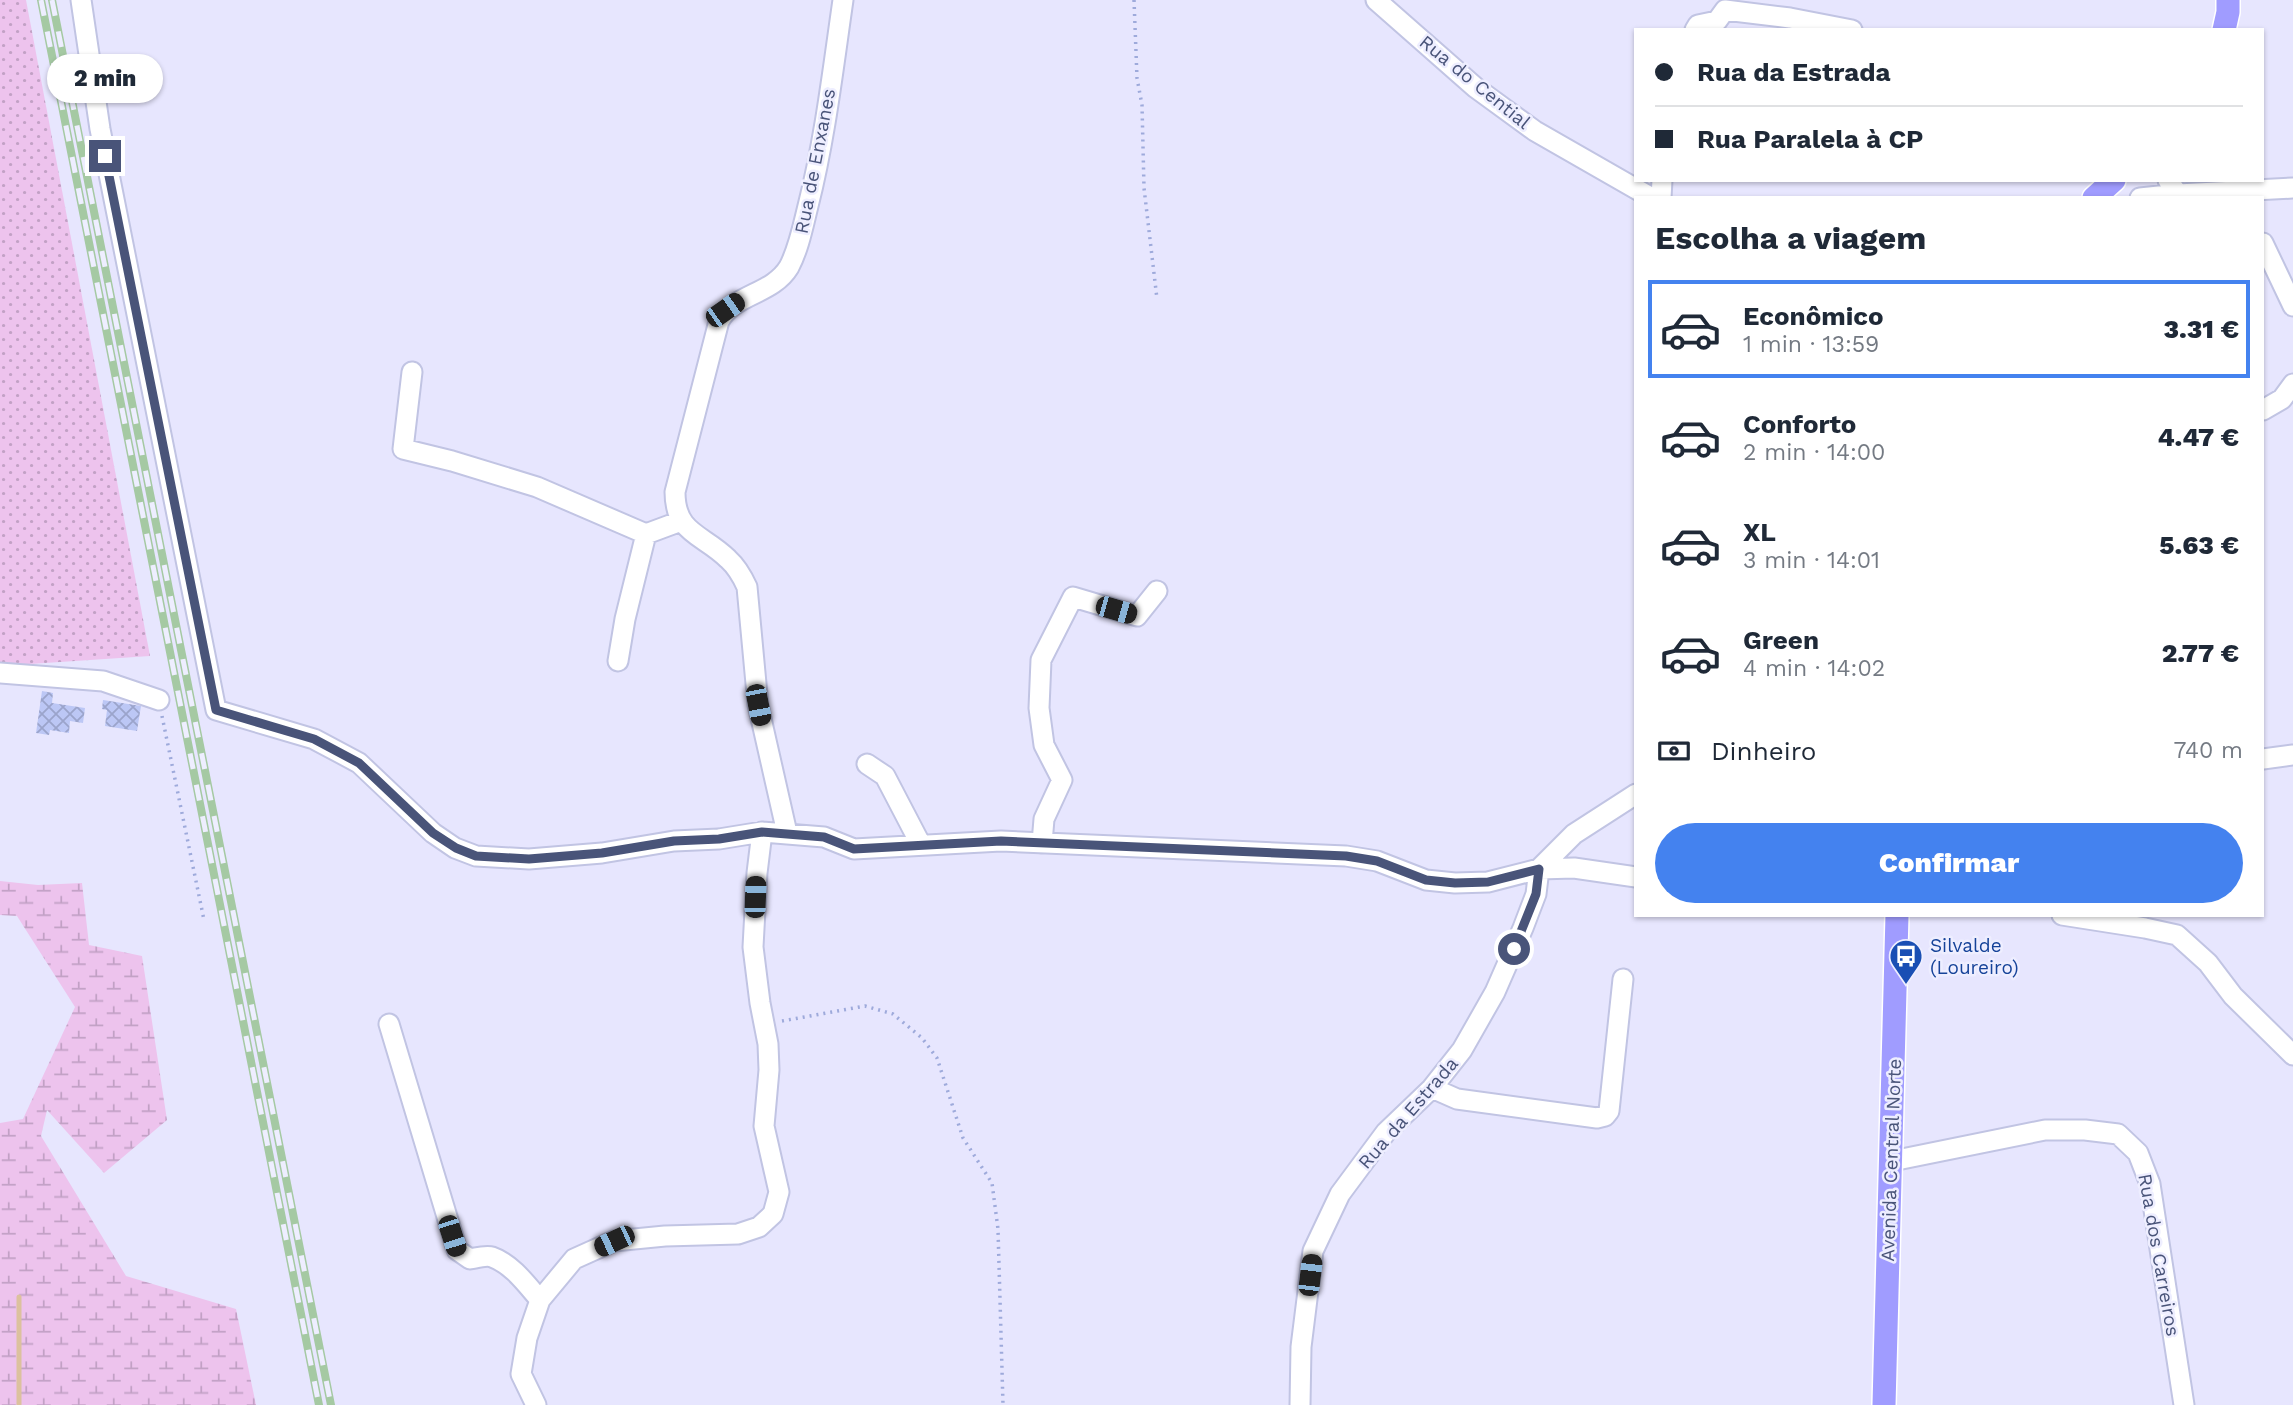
<!DOCTYPE html>
<html lang="pt">
<head>
<meta charset="utf-8">
<style>
  :root { --surface:#fff; --page:#f2f2f3; --text:#1f2937; --muted:#747a83; --line:#e0e1e3; --accent:#4482ef }
  body { margin:0; font-family:"Work Sans",sans-serif; background:var(--page); color:var(--text); height:100vh; display:flex; flex-direction:column; font-size:26px; white-space:nowrap }
  * { box-sizing:border-box; margin:0 }
  p { font-size:23px; color:var(--muted) }
  .icon { flex:none; width:38px; height:38px; fill:none; stroke:currentColor; stroke-width:2; stroke-linecap:round; stroke-linejoin:round }
  .map { position:relative; flex:1; overflow:hidden }
  .details { position:absolute; left:1634px; top:196px; width:630px; height:721px; display:flex; flex-direction:column; background:var(--surface); border-radius:0px; box-shadow:0 2px 5px #0004 }
  .details>* { flex:none }
  .guide { position:absolute; left:1634px; top:28px; width:630px; height:154px; border-radius:0px; box-shadow:0 2px 5px #0004; display:grid; align-content:center; height:154px; padding:0 21px; background:var(--surface) }
  .end { position:absolute; width:32px; height:32px; margin:-16px; border:9px solid #495479; background:#fff; box-shadow:0 0 0 4px #fff }
  .from { border-radius:50% }
  .bubble { position:absolute; height:49px; border-radius:24px; background:var(--surface); box-shadow:0 2px 5px #0004; font-size:23px; font-weight:800; line-height:49px; text-align:center }
  .car { position:absolute; width:21px; height:42px; margin:-21px -10px; border-radius:9px; box-shadow:0 0 5px 2px #0007; background:linear-gradient(#222 24%,#8ab4d8 0 40%,#222 0 76%,#8ab4d8 0 86%,#222 0) }
  .guide b { display:flex; align-items:center; gap:24px; height:66px; font-size:26px }
  .guide b+b { border-top:2px solid var(--line) }
  .guide i { width:18px; height:18px; background:var(--text) }
  ul { padding:0; list-style:none }
  li { display:flex; align-items:center; gap:21px; height:98px; margin:0 14px 10px; padding:0 7px; border:4px solid transparent; border-radius:0px }
  li div { flex:1 }
  li b { display:block; font-size:26px }
  li em { font-style:normal; font-weight:800 }
  li.current { border-color:var(--accent) }
  li>.icon { width:63px; height:63px; stroke-width:1.5 }
  h2 { padding:0 21px; font-size:32px; line-height:84px }
  .pay { display:flex; align-items:center; gap:18px; height:77px; padding:0 21px; font-size:26px }
  .pay p { margin-inline-start:auto }
  .button { display:flex; gap:14px; margin-top:auto; padding:14px 21px }
  .button a { flex:1; height:80px; border-radius:42px; background:var(--accent); color:#fff; font-size:28px; font-weight:800; line-height:80px; text-align:center }
  .map>svg:first-child { display:block }
  .grass { fill:url(#grass-dots) }
  .wetland { fill:url(#wetland-marsh) }
  .lines { fill:none; stroke-linecap:round; stroke-linejoin:round }
  .stream { stroke:#dcc19e; stroke-width:5 }
  .building { fill:url(#building-cross-hatch) }
  .minor-casing { stroke:#c1c4e3; stroke-width:23 }
  .major-casing { stroke:#fff; stroke-width:26 }
  .path { stroke:#9eaadb; stroke-width:3.5; stroke-dasharray:2 5; stroke-linecap:butt }
  .minor { stroke:#fff; stroke-width:19 }
  .major { stroke:#a09cff; stroke-width:23 }
  .rail-casing { stroke:#a5c9a3; stroke-width:8 }
  .rail { stroke:#eef; stroke-width:5; stroke-dasharray:16; stroke-linecap:butt }
  .route { stroke:#495479; stroke-width:9 }
  .labels { text-anchor:middle; dominant-baseline:central; stroke-width:5; stroke-linejoin:round; paint-order:stroke }
  .street-label { font-size:19px; fill:#495479; stroke:#eef }
  .transit-label { font-size:19px; fill:#164399; stroke:#eef; text-anchor:start }
</style>
</head>
<body>
<div class="map">
<svg width="2293" height="1405" viewBox="0 0 2293 1405">
  <defs>
    <pattern id="grass-dots" width="8" height="8" patternUnits="userSpaceOnUse" patternTransform="scale(1.75)"><rect width="8" height="8" fill="#edc3ed"/><path d="M2 2h.1M6 6h.1" fill="none" stroke="#c2a1c5" stroke-width="1.8" stroke-linecap="round"/></pattern>
    <pattern id="wetland-marsh" width="20" height="14" patternUnits="userSpaceOnUse" patternTransform="scale(1.75)"><rect width="20" height="14" fill="#edc3ed"/><path d="M1 5h8M5 5V1M11 12h8M15 12V8" fill="none" stroke="#c2a1c5"/></pattern>
    <pattern id="building-cross-hatch" width="8" height="8" patternUnits="userSpaceOnUse" patternTransform="scale(1.75)"><rect width="8" height="8" fill="#bcc7f5"/><path d="M0 0l8 8M0 8l8-8" fill="none" stroke="#9ba4cb"/></pattern>
  </defs>
  <rect width="100%" height="100%" fill="#e7e6fe"/>
  <!-- grass -->
  <path class="grass" d="M0,0H26L150,656L0,666Z"/>
  <!-- wetland -->
  <path class="wetland" d="M0,881L38,885L82,883L89,945L142,956L167,1120L104,1173L47,1110L41,1136L126,1276L236,1309L256,1405H0V1123L23,1119L75,1007L17,916L0,915Z"/>
  <g class="lines">
    <!-- stream -->
    <path class="stream" d="M19,1405V1297"/>
  </g>
  <!-- building -->
  <path class="building" d="M42,691L53,693L52,703L85,708L83,723L70,721L69,733L50,730L49,735L36,733Z
    M103,700L141,706L137,731L105,726L107,710L102,709Z"/>
  <g class="lines">
    <defs>
      <path id="minor" d="M81,0L100,129L216,710L314,739L359,763L433,833L455,848L476,856L529,859L602,853L674,841L719,839L762,832L824,837L854,849L1001,841L1346,856L1377,861L1426,880L1455,883L1488,882L1539,869L1574,868L1636,877
        M1376,0L1476,88L1535,131L1652,198
        M1695,30L1698,25L1717,21L1725,10L1790,18L1852,30
        M2168,180L2178,194L2293,188
        M1661,198L1662,180
        M2140,198L2178,194
        M2263,243L2293,306
        M412,372L403,449L452,461L537,487L646,534
        M2263,410L2282,399L2293,384
        M618,661L625,619L646,534L681,521
        M0,673L103,681L159,700
        M2263,759L2293,755
        M867,764L885,776L921,845
        M787,833L758,705L747,587C742,576 737,567 728,559C703,534 675,534 675,492L719,321C735,293 772,295 789,267C799,248 803,226 808,206C825,139 833,69 843,0
        M1042,843L1044,819L1062,780L1044,745L1039,708L1041,660L1073,597L1137,616L1157,591
        M2062,915L2145,928L2177,935L2208,963L2233,996L2293,1055
        M389,1024L457,1250L470,1259C476,1258 486,1255 492,1257C512,1264 527,1285 540,1300
        M1432,1088L1457,1099L1597,1118L1605,1116L1609,1111L1623,979
        M1892,1161L2045,1130H2085L2118,1134L2138,1153L2150,1184L2184,1405
        M536,1405L521,1374L527,1338L540,1300L574,1259L614,1241L665,1236L738,1234L759,1227L773,1214L779,1192L764,1126L769,1070L768,1044L760,1003L753,947L757,873L762,832
        M1300,1405L1301,1347L1313,1251L1340,1194L1386,1132L1432,1088L1462,1050L1495,992L1523,928L1536,894L1539,869L1574,834L1636,794"/>
      <path id="major" d="M2224,30L2228,12V0
        M2094,198L2114,180
        M1884,1405L1897,915"/>
    </defs>
    <!-- minor casing -->
    <use href="#minor" class="minor-casing"/>
    <!-- major casing -->
    <use href="#major" class="major-casing"/>
    <!-- path -->
    <path class="path" d="M1134,0L1137,78L1142,105L1144,188L1157,299
      M162,716L204,920
      M782,1021L865,1006L893,1014L922,1038L937,1058L963,1138L992,1183L998,1229L1003,1405"/>
    <!-- minor -->
    <use href="#minor" class="minor"/>
    <!-- major -->
    <use href="#major" class="major"/>
    <defs>
      <path id="rail" d="M41,0L319,1405
        M52,0L331,1405"/>
    </defs>
    <!-- rail casing -->
    <use href="#rail" class="rail-casing"/>
    <!-- rail -->
    <use href="#rail" class="rail"/>
  </g>
  <g class="lines">
    <!-- route -->
    <path class="route" d="M105,156L216,710L314,739L359,763L433,833L456,848L476,856L529,859L602,853L674,841L719,839L762,832L824,837L854,849L1001,841L1346,856L1377,861L1426,880L1455,883L1488,882L1539,869L1536,894L1514,949"/>
  </g>
  <!-- icons -->
  <defs>
    <symbol id="bus-pin" viewBox="-11 -11 22 30"><path d="M0 17L-7.5 6A9.5 9.5 0 1 1 7.5 6Z" fill="#1a4fb4" stroke="#eef"/><path d="M-5-6H5V4H4V6H2V4H-2V6H-4V4H-5ZM-3.5-4V0h7V-4ZM-3.5 1.2v1.5H-2V1.2ZM2 1.2v1.5H3.5V1.2Z" fill="#fff"/></symbol>
  </defs>
  <g fill-rule="evenodd">
    <use href="#bus-pin" x="1887" y="937" width="38" height="52"/>
  </g>
  <g class="labels">
    <!-- street labels -->
    <g class="street-label">
      <text transform="translate(1475 82) rotate(39)">Rua do Cential</text>
      <text transform="translate(815 161) rotate(-79)">Rua de Enxanes</text>
      <text transform="translate(1408 1113) rotate(-49)">Rua da Estrada</text>
      <text transform="translate(1891 1160) rotate(-88)">Avenida Central Norte</text>
      <text transform="translate(2159 1255) rotate(80)">Rua dos Carreiros</text>
    </g>
    <!-- transit labels -->
    <g class="transit-label">
      <text x="1930" y="945">Silvalde<tspan x="1930" dy="22">(Loureiro)</tspan></text>
    </g>
  </g>
</svg>
<i class="end from" style="left:1514px;top:949px"></i>
<i class="end" style="left:105px;top:156px"></i>
<div class="bubble" style="left:47px;top:54px;width:116px">2 min</div>
<i class="car" style="left:725px;top:310px;rotate:55deg"></i>
<i class="car" style="left:1116px;top:610px;rotate:106deg"></i>
<i class="car" style="left:758px;top:705px;rotate:169deg"></i>
<i class="car" style="left:755px;top:897px;rotate:2deg"></i>
<i class="car" style="left:452px;top:1236px;rotate:162deg"></i>
<i class="car" style="left:614px;top:1241px;rotate:245deg"></i>
<i class="car" style="left:1310px;top:1275px;rotate:7deg"></i>
<div class="guide">
<b><i class="from"></i>Rua da Estrada</b>
<b><i></i>Rua Paralela à CP</b>
</div>
<section class="details">
<h2>Escolha a viagem</h2>
<ul>
<li class="current"><svg class="icon" aria-label="car" viewBox="0 0 24 24"><path d="M5 17H2v-5l4-1 3-4h7l3 4 3 1v5h-3M9 17h6M6 11h13"/><circle cx="7" cy="17" r="2"/><circle cx="17" cy="17" r="2"/></svg><div><b>Econômico</b><p>1 min · 13:59</p></div><em>3.31 €</em></li>
<li><svg class="icon" aria-label="car" viewBox="0 0 24 24"><path d="M5 17H2v-5l4-1 3-4h7l3 4 3 1v5h-3M9 17h6M6 11h13"/><circle cx="7" cy="17" r="2"/><circle cx="17" cy="17" r="2"/></svg><div><b>Conforto</b><p>2 min · 14:00</p></div><em>4.47 €</em></li>
<li><svg class="icon" aria-label="car" viewBox="0 0 24 24"><path d="M5 17H2v-5l4-1 3-4h7l3 4 3 1v5h-3M9 17h6M6 11h13"/><circle cx="7" cy="17" r="2"/><circle cx="17" cy="17" r="2"/></svg><div><b>XL</b><p>3 min · 14:01</p></div><em>5.63 €</em></li>
<li><svg class="icon" aria-label="car" viewBox="0 0 24 24"><path d="M5 17H2v-5l4-1 3-4h7l3 4 3 1v5h-3M9 17h6M6 11h13"/><circle cx="7" cy="17" r="2"/><circle cx="17" cy="17" r="2"/></svg><div><b>Green</b><p>4 min · 14:02</p></div><em>2.77 €</em></li>
</ul>
<div class="pay"><svg class="icon" aria-label="cash" viewBox="0 0 24 24"><path d="M3 7h18v10H3z"/><circle cx="12" cy="12" r="2"/></svg>Dinheiro<p>740 m</p></div>
<div class="button"><a>Confirmar</a></div>
</section>
</div>
</body>
</html>
